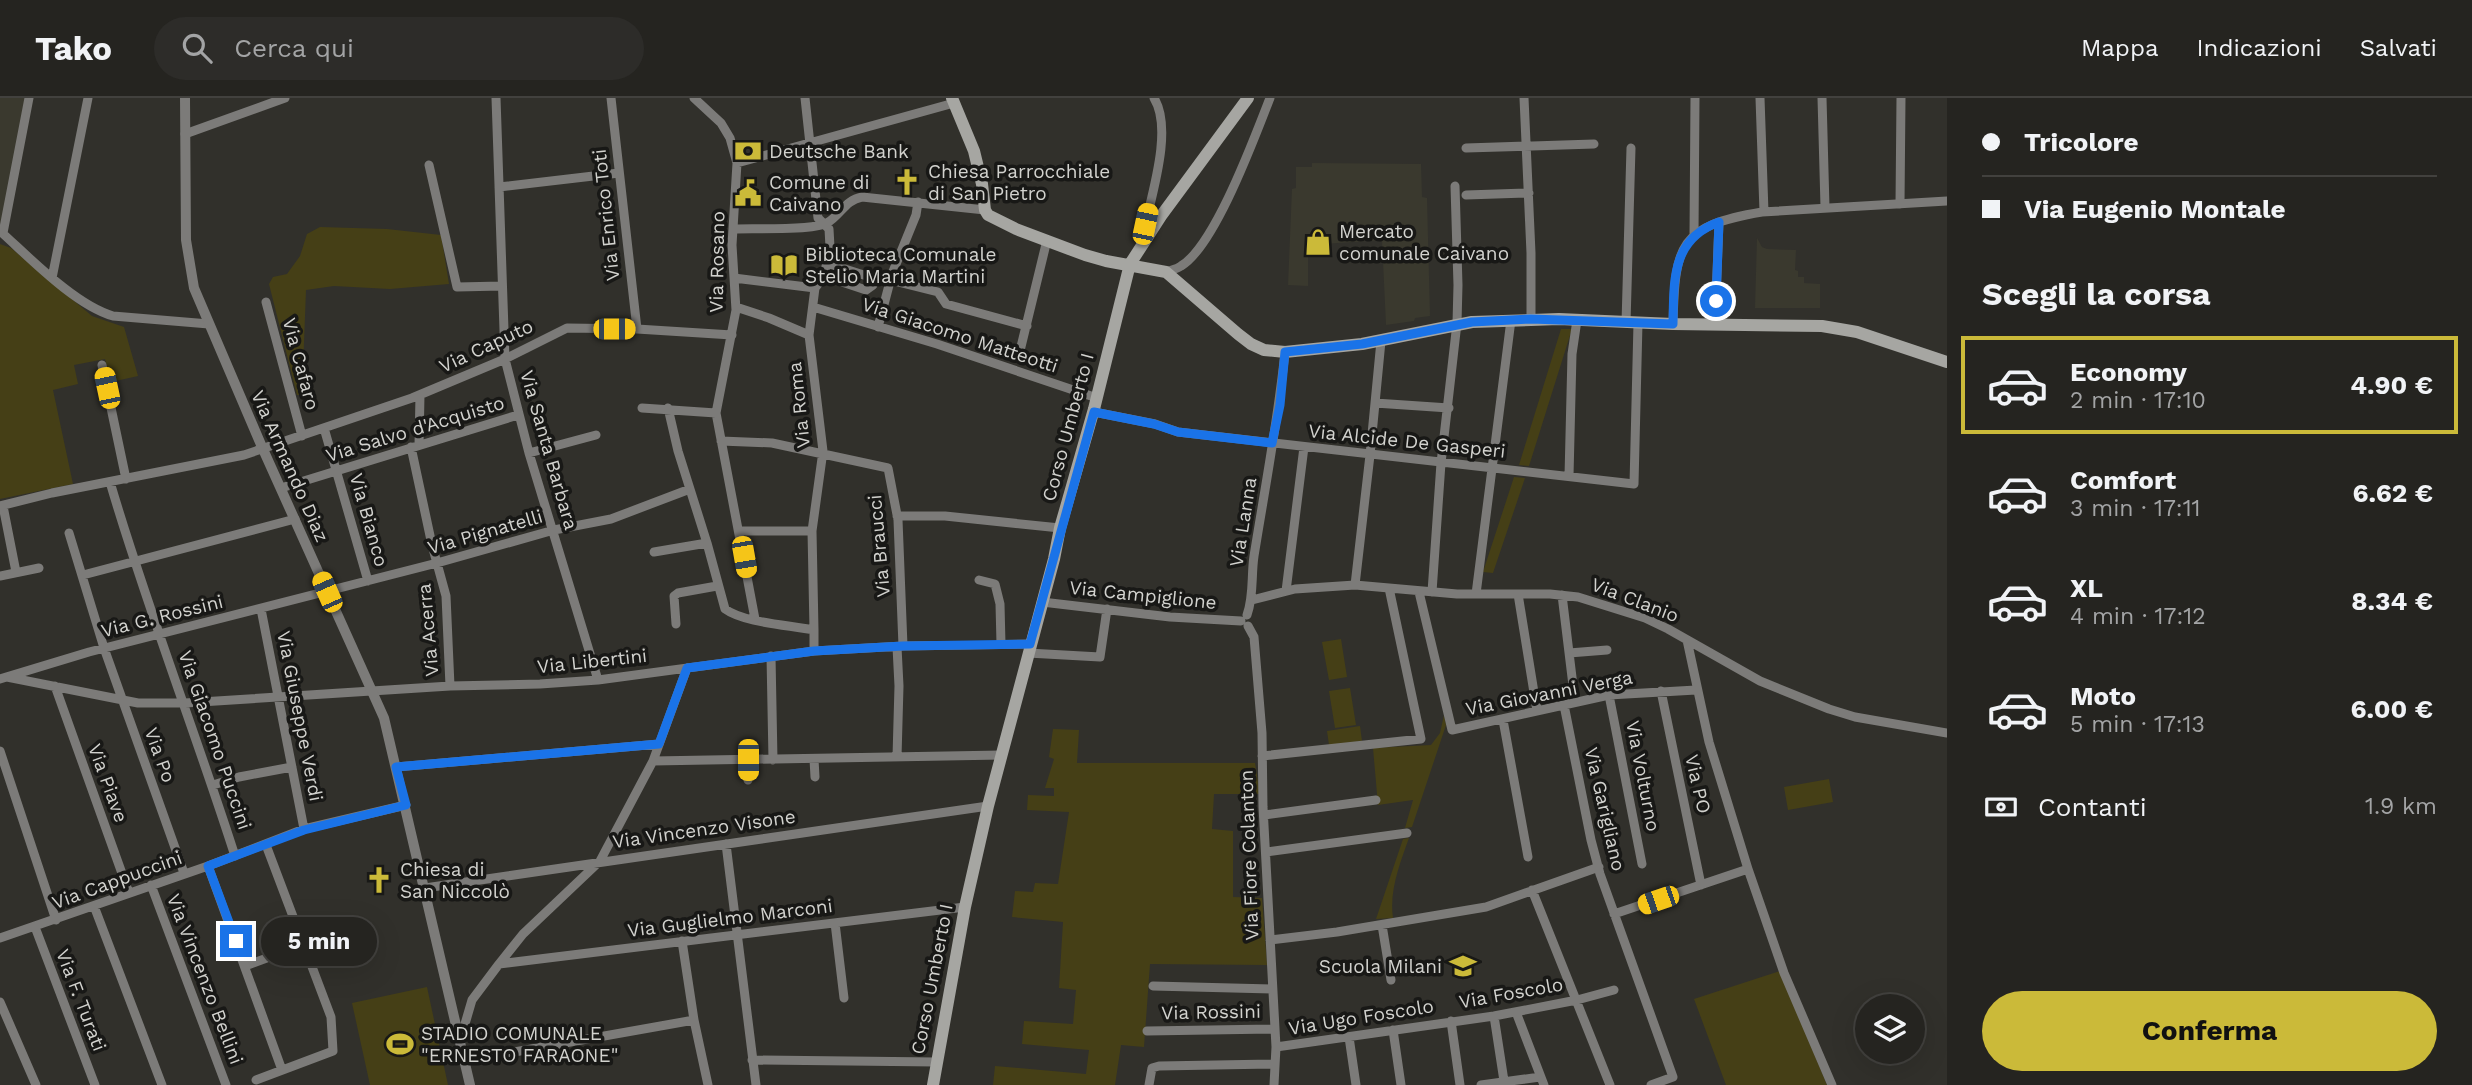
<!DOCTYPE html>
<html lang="it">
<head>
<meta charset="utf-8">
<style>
  :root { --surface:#252420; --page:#2d2c29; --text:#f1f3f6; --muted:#a3a4a5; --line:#42413e; --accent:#cbba39 }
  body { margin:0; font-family:"Work Sans",sans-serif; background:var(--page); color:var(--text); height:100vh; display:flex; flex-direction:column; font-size:26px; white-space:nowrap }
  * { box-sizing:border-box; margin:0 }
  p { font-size:23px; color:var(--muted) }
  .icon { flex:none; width:38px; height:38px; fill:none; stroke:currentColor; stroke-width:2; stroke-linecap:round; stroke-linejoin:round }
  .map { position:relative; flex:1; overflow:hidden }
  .side { display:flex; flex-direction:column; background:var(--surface); width:525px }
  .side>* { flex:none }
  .banner { display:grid; align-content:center; height:154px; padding:0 35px; background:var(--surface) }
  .controls { position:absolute; left:1855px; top:896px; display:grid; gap:14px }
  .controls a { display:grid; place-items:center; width:70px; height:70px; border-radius:50%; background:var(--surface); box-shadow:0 7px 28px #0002,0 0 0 2px var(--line); font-size:35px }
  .end { position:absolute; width:32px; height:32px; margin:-16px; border:9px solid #1a73e8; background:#fff; box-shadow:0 0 0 4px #fff }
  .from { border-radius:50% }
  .bubble { position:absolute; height:49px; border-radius:24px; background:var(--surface); box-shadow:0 7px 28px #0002,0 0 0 2px var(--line); font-size:23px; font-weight:700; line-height:49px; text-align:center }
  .car { position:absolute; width:21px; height:42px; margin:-21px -10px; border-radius:9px; box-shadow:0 0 5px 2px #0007; background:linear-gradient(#f5c518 24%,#345 0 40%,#f5c518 0 76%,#345 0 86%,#f5c518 0) }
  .banner b { display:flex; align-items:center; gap:24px; height:66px; font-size:26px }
  .banner b+b { border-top:2px solid var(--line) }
  .banner i { width:18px; height:18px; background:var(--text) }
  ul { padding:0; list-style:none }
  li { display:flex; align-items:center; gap:21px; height:98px; margin:0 14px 10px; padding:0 21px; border:4px solid transparent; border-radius:0px }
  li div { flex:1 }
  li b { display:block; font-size:26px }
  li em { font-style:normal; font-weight:700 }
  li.on { border-color:var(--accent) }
  li>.icon { width:63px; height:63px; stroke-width:1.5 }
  h2 { padding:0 35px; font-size:32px; line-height:84px }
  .pay { display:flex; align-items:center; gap:18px; height:77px; padding:0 35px; font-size:26px }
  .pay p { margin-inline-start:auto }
  .primary-button { display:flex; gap:14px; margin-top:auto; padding:14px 35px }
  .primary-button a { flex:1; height:80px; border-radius:42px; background:var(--accent); color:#111; font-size:28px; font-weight:700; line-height:80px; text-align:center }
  header { display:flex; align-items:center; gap:42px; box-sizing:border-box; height:98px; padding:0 35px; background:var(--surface); border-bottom:2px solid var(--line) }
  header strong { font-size:33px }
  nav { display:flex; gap:38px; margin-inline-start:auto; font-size:24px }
  .search { width:490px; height:63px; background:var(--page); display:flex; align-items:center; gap:18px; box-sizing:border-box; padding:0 24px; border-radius:38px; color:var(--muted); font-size:26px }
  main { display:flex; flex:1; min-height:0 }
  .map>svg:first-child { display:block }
  .built { fill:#3a392e }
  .green { fill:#453f16 }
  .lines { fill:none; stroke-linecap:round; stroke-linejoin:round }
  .minor { stroke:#7c7b79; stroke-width:9 }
  .tertiary { stroke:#7c7b79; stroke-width:10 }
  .secondary { stroke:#a6a6a2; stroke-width:12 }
  .route { stroke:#1a73e8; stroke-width:9 }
  .labels { text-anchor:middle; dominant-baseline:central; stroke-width:7; stroke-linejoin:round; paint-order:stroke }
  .poi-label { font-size:19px; fill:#d2d2ce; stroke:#181816; text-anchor:start }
  .street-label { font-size:19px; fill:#d2d2ce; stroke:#181816 }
</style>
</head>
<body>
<header>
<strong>Tako</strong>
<div class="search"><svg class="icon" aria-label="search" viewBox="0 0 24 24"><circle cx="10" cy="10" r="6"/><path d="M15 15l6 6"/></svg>Cerca qui</div>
<nav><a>Mappa</a><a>Indicazioni</a><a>Salvati</a></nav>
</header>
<main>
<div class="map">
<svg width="1947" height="987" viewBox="0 0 1947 987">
  <rect width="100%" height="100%" fill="#31302b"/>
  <!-- built -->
  <path class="built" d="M0,0H26L0,130Z
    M1312,65L1421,66L1422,99L1427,100L1430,218L1415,220L1414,223L1386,227L1382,142L1308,147V188L1288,187L1292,91L1296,90V69H1312Z
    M1757,140L1762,149L1767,151L1796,152L1795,172L1798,173V179H1804V185L1820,186V210H1755Z"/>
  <!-- green -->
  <path class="green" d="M320,129L387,131L441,137L449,186L390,191L334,188L306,192L302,297H297L269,186L273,179L287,176L300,158L307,136Z
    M0,146L11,150L92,218L124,229L138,278L111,284L105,261L74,267L78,286L53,292L73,386L0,401Z
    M1561,231H1572L1529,368L1519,367Z
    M1514,379L1525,380L1493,475L1483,474Z
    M1341,541L1347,579L1329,582L1322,544Z
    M1350,590L1356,627L1335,630L1329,593Z
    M1444,617L1446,627L1412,729L1405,730L1413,702L1378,707L1373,650L1431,647L1440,635Z
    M1360,628L1362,643L1329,647L1327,633Z
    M1053,631L1079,632L1077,665H1255L1260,696H1214L1212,731L1233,733V799L1262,800L1267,867L1150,866L1144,949L1121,947L1115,987H993L995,968L1086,976L1089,952L1022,946L1024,923L1073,926L1076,892L1059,890L1063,824L1012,819L1015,793L1033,794L1035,785L1058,786L1069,714L1027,712L1028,697L1054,698V690H1045L1054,661L1049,659Z
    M1829,681L1833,704L1788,712L1784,689Z
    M1409,740C1400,765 1389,793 1393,820L1376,821L1403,741Z
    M1780,873L1827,987H1726L1694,901Z
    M427,889L448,987H370L352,905Z"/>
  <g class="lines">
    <!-- minor -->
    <path class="minor" d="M496,0L505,261L529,355L598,582
      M611,0L637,231
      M694,0L721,25L730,40L737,65L732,147L736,212L716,315L755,521
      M805,0L818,120L829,131L830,149L824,178L815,190L809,237L823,353L812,433L814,532
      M1524,0L1531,155V221
      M1760,0L1764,114
      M1822,0L1825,109
      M185,36L285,0
      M1466,50L1594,46
      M737,65L954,5
      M429,67L457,189L502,188
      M499,89L619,75
      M1466,97L1529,95
      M1900,106L1901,0
      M734,131C753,130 811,133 827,125C841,117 845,102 862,99L985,112
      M0,133C30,160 75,207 113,218L209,226
      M3,135L29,0
      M1694,137L1695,0
      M1140,143L1143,137C1150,101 1174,32 1154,0
      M1166,174C1171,172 1177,171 1181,168C1215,148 1255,38 1270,0
      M824,178L866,192L873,187L870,179L826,165
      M52,180L88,0
      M734,180L815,190
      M890,182L938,194L946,206L1027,228
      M266,204L302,338
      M736,209L769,220L809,237
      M813,209L937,246L1097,300
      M1626,225L1631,50
      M1673,226C1675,146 1679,128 1762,114L1947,103
      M1715,227L1719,124
      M878,229L892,176L916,117L918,104
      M1019,257L1047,142
      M102,267L126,381
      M1375,305L1449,310
      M642,310L716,315
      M668,310L678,353L707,445L725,511C744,525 790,527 814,532V553
      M1094,314L1155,326L1178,334L1634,386L1638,225
      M324,330L368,483
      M721,343L772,345L888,370L898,422L903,548
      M419,347L420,297
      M411,349L432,447L446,498L450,588
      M529,355L596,337
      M1569,378L1572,256L1577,222
      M110,384C147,510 195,633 235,758
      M281,390L518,317
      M0,408L52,395L244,357L412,300L505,261L567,230L637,231L732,237
      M3,408L16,474
      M897,418H945L1060,430
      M739,433H812
      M69,435L104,550L184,775
      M654,454L707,445
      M83,477L295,421
      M0,478L39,470
      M979,482L995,486L1000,506L1001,546
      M1355,487L1370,357L1381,243
      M1286,493L1304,349
      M1419,494L1452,632L1609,597L1696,592
      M1432,494L1441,365L1457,225L1458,187L1455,88
      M1476,496L1511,222
      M1518,496L1537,613
      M1562,497L1575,604
      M1252,502L1295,491L1355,487L1457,496H1550L1578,499L1645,520L1668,531L1760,583L1829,611L1855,619L1947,635
      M1042,504L1170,519L1241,523
      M261,511L304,731
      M1247,517C1254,498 1251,478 1254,458C1265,390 1278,322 1285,254
      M676,526L674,498L678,495L717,488
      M1248,528L1254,539L1262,635L1263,709L1276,949L1274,987
      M1687,542L1709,644L1748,771
      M1028,555L1100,559L1107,511
      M1569,555L1607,552
      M771,558L773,662
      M7,579L138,605H185L450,588L540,586L598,582L814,553L903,548L1030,546
      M0,581L89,554L437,465L554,432L611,421L690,391
      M55,588L129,795
      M1661,593L1701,787
      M1609,597L1642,766
      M1564,607L1591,742L1600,776L1673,979L1651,987
      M1503,622L1528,759
      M0,653L56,822
      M1262,658L1421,641L1389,490
      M897,659L899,588L897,549
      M814,661L815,679
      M748,662V682
      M653,663L1002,657
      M396,669L659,646
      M213,687L239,679L292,669
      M1264,717L1376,702
      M726,746L756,987
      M1266,754L1407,735
      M208,768L282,972
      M151,787L226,987
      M425,790L988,708
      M1532,792L1610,987
      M94,808L162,987
      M1614,816L1748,771L1784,875L1832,987
      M835,825L844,900
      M1382,827L1391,882
      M35,829L95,987
      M0,840L208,768L304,731L406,707
      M1270,842L1337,834L1486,809L1599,769
      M682,843L694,922L708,987
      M499,866L965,809
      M245,868L302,847
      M1153,888L1272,891
      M0,904L36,987
      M1516,914L1544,987
      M1494,918L1504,983
      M1451,923L1460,987
      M1393,932L1401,987
      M1147,933L1275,931
      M1349,939L1356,987
      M460,943L472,902L499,866L523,836L600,763L653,663L687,570
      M1276,949L1494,918L1577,902L1614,892
      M752,962L936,964
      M464,963L694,922
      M256,982L333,953L331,919L266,747
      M1149,987L1152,970L1159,968L1274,966
      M1481,987L1540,979"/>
    <!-- tertiary -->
    <path class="tertiary" d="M185,0L186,142L194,190L262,349L384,620L470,987"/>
    <!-- secondary -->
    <path class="secondary" d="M952,0L974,53L982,86L985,112L988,117L1016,131L1085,157L1106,163L1166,174L1238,236L1251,246L1264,252L1285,254L1362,246L1472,224L1559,221L1673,226L1822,228L1857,234L1947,264
      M933,987L965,809L988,708L1054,461L1060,430L1094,311L1130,166L1161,118L1248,0"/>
  </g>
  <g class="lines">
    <!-- route -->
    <path class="route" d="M236,843L208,768L304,732L406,707L396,669L659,646L687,570L814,553L903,548L1030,546L1094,314L1154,326L1178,334L1272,345L1280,307L1285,254L1362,246L1472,224L1531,221L1673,226C1674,183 1671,141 1719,124L1716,203"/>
  </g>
  <!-- icons -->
  <defs>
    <symbol id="bank-bare" viewBox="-9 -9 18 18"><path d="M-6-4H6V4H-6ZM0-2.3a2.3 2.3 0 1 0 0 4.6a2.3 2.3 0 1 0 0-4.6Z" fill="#cbba39" stroke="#181816" stroke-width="2.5" paint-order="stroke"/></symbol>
    <symbol id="church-bare" viewBox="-9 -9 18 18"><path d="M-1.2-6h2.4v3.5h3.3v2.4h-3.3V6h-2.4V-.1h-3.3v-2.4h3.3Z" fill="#cbba39" stroke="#181816" stroke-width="2.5" paint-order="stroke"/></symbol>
    <symbol id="civic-bare" viewBox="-9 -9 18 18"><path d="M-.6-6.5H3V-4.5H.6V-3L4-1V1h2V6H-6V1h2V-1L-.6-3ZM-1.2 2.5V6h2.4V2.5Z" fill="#cbba39" stroke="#181816" stroke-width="2.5" paint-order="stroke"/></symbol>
    <symbol id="shop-bare" viewBox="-9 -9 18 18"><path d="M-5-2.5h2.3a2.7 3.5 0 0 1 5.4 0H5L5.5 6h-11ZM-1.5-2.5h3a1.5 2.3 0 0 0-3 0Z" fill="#cbba39" stroke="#181816" stroke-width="2.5" paint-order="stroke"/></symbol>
    <symbol id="library-bare" viewBox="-9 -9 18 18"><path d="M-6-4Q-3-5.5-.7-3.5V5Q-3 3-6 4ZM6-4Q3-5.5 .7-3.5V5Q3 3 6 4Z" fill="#cbba39" stroke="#181816" stroke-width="2.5" paint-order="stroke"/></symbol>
    <symbol id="school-bare" viewBox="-9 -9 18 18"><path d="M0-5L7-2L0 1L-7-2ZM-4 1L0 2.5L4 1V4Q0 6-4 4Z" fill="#cbba39" stroke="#181816" stroke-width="2.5" paint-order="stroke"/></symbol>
    <symbol id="stadium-bare" viewBox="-9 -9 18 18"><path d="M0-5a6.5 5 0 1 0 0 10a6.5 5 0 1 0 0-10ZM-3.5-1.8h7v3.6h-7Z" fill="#cbba39" stroke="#181816" stroke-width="2.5" paint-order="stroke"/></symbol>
  </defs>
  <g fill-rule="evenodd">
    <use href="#bank-bare" x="729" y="34" width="38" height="38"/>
    <use href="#church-bare" x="888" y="65" width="38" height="38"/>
    <use href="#civic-bare" x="729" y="76" width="38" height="38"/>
    <use href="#shop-bare" x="1299" y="125" width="38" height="38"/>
    <use href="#library-bare" x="765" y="148" width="38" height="38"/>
    <use href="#church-bare" x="360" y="763" width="38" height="38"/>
    <use href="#school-bare" x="1444" y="849" width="38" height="38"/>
    <use href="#stadium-bare" x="381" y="927" width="38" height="38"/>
  </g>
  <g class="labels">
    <!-- poi labels -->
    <g class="poi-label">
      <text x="769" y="53">Deutsche Bank</text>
      <text x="928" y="73">Chiesa Parrocchiale<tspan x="928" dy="22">di San Pietro</tspan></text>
      <text x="769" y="84">Comune di<tspan x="769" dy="22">Caivano</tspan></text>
      <text x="1339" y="133">Mercato<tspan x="1339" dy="22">comunale Caivano</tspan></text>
      <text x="805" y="156">Biblioteca Comunale<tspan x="805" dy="22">Stelio Maria Martini</tspan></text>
      <text x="400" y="771">Chiesa di<tspan x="400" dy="22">San Niccolò</tspan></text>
      <text x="1442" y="868" text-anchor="end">Scuola Milani</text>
      <text x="421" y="935">STADIO COMUNALE<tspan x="421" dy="22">"ERNESTO FARAONE"</tspan></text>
    </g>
    <!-- street labels -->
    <g class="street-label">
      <text transform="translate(606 117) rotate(-96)">Via Enrico Toti</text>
      <text transform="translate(717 164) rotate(-89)">Via Rosano</text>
      <text transform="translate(960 237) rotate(18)">Via Giacomo Matteotti</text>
      <text transform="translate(486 248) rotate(-25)">Via Caputo</text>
      <text transform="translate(301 266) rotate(75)">Via Cafaro</text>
      <text transform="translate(799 307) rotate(-96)">Via Roma</text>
      <text transform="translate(1068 329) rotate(-75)">Corso Umberto I</text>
      <text transform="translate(415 331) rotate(-17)">Via Salvo d'Acquisto</text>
      <text transform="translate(1407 343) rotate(6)">Via Alcide De Gasperi</text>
      <text transform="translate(549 352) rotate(74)">Via Santa Barbara</text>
      <text transform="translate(290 368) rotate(66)">Via Armando Diaz</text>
      <text transform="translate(369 422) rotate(74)">Via Bianco</text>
      <text transform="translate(1243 424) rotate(-81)">Via Lanna</text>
      <text transform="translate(485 434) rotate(-16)">Via Pignatelli</text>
      <text transform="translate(879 448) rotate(-95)">Via Braucci</text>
      <text transform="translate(1143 497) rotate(6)">Via Campiglione</text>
      <text transform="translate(1635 502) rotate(21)">Via Clanio</text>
      <text transform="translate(162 518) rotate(-14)">Via G. Rossini</text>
      <text transform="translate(428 532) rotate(-95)">Via Acerra</text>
      <text transform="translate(592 563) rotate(-6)">Via Libertini</text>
      <text transform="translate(1549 595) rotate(-11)">Via Giovanni Verga</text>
      <text transform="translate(300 618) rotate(79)">Via Giuseppe Verdi</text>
      <text transform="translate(215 642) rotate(71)">Via Giacomo Puccini</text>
      <text transform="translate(160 657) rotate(70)">Via Po</text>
      <text transform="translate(1643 678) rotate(79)">Via Volturno</text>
      <text transform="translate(108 685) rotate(70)">Via Piave</text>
      <text transform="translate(1698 686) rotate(77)">Via PO</text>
      <text transform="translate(1605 711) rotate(77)">Via Garigliano</text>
      <text transform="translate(704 731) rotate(-8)">Via Vincenzo Visone</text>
      <text transform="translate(1249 757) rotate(-92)">Via Fiore Colanton</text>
      <text transform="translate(117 782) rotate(-20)">Via Cappuccini</text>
      <text transform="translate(730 820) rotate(-7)">Via Guglielmo Marconi</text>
      <text transform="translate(205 881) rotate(69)">Via Vincenzo Bellini</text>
      <text transform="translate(932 881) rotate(-79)">Corso Umberto I</text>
      <text transform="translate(1511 895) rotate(-10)">Via Foscolo</text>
      <text transform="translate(81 902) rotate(69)">Via F. Turati</text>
      <text transform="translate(1211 914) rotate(-1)">Via Rossini</text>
      <text transform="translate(1361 919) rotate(-9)">Via Ugo Foscolo</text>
    </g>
  </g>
</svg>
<div class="controls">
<a><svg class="icon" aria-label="layers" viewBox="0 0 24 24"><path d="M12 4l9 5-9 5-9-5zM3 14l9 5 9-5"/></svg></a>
</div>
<i class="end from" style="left:1716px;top:203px"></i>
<i class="end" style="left:236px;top:843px"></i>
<div class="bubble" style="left:261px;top:819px;width:116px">5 min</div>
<i class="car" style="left:1145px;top:126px;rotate:12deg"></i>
<i class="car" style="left:614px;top:231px;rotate:90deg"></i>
<i class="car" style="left:107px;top:290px;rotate:348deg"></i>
<i class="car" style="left:744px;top:459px;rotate:170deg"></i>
<i class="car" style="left:327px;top:494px;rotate:336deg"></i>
<i class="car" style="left:748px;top:662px;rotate:180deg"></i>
<i class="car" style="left:1658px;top:802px;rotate:251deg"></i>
</div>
<section class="side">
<div class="banner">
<b><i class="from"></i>Tricolore</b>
<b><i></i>Via Eugenio Montale</b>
</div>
<h2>Scegli la corsa</h2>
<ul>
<li class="on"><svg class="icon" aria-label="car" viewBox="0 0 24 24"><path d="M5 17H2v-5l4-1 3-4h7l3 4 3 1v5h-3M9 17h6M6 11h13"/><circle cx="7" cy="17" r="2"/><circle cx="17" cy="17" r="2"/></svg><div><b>Economy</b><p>2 min · 17:10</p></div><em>4.90 €</em></li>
<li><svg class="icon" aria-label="car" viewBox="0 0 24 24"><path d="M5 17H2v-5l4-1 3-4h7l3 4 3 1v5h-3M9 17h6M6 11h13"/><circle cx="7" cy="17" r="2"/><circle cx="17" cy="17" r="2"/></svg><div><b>Comfort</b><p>3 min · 17:11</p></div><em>6.62 €</em></li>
<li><svg class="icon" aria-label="car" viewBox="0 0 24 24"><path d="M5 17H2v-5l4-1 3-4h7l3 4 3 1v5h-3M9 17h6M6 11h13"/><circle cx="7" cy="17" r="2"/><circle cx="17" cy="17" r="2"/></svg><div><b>XL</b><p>4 min · 17:12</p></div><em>8.34 €</em></li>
<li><svg class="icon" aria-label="car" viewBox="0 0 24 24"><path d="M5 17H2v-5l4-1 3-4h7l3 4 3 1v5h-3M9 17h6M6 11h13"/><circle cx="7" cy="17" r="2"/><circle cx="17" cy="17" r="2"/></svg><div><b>Moto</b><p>5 min · 17:13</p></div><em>6.00 €</em></li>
</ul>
<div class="pay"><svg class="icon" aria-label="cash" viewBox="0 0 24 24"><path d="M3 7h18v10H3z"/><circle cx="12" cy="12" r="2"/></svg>Contanti<p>1.9 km</p></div>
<div class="primary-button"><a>Conferma</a></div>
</section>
</main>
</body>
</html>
